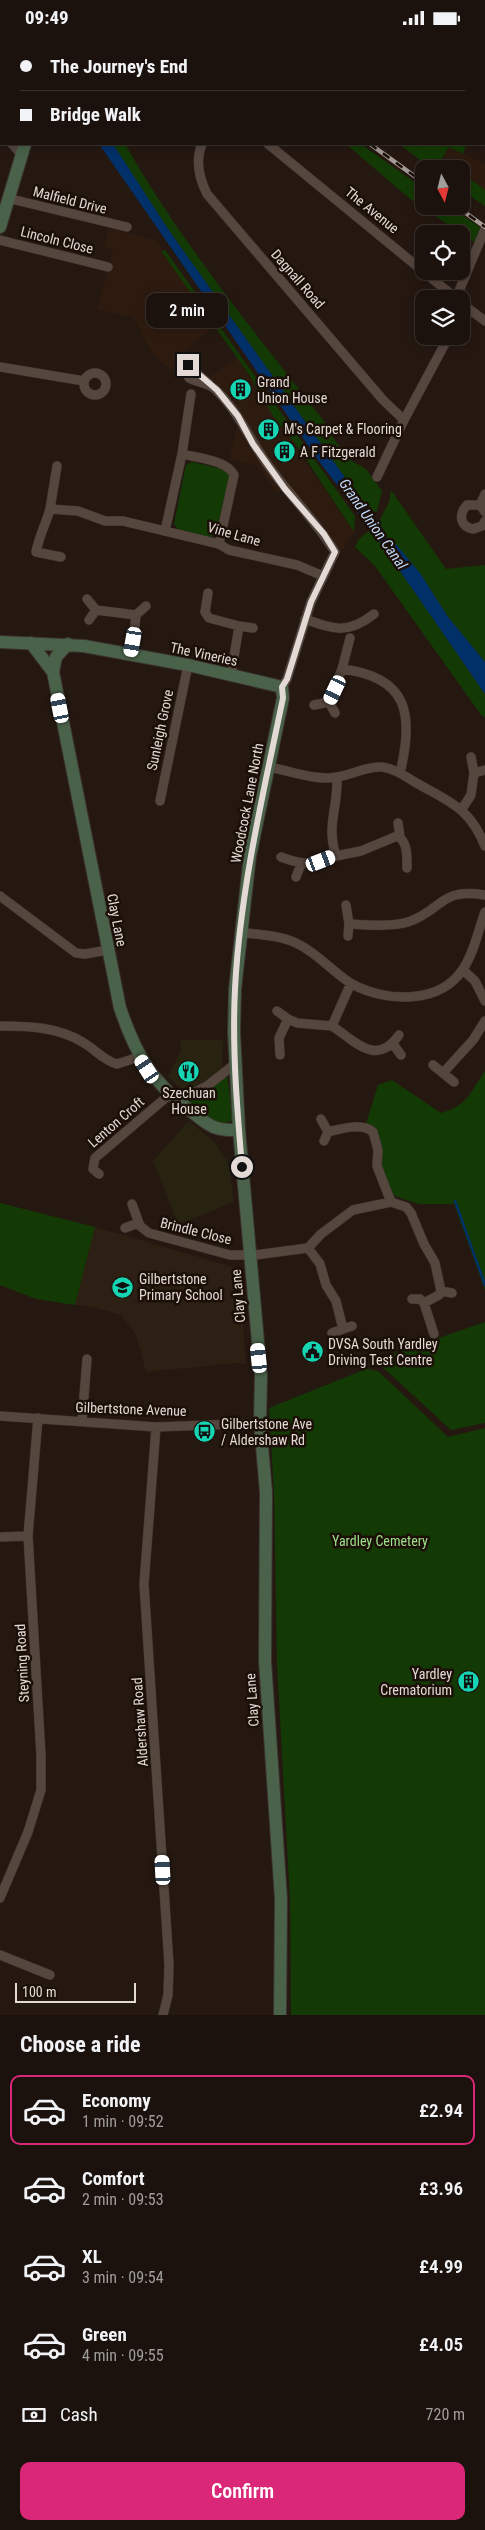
<!DOCTYPE html>
<html lang="en">
<head>
<meta charset="utf-8">
<style>
  :root { --surface:#1c120d; --page:#251b16; --text:#f1f3f6; --muted:#a09e9d; --line:#3a322e; --accent:#db2777 }
  body { margin:0; font-family:"Roboto Condensed",sans-serif; background:var(--page); color:var(--text); height:100vh; display:flex; flex-direction:column; font-size:19px; white-space:nowrap }
  * { box-sizing:border-box; margin:0 }
  p { font-size:16px; color:var(--muted) }
  .icon { flex:none; width:28px; height:28px; fill:none; stroke:currentColor; stroke-width:2; stroke-linecap:round; stroke-linejoin:round }
  .map { position:relative; height:1980px; overflow:hidden }
  .sheet { display:flex; flex-direction:column; background:var(--surface); flex:1 }
  .sheet>* { flex:none }
  .hud { position:absolute; left:0px; top:0px; width:485px; height:110px; box-shadow:0 2px 12px #0003,0 0 0 1px var(--line); display:grid; align-content:center; height:110px; padding:0 20px; background:var(--surface) }
  .needle { width:32px; rotate:173deg }
  .tools { position:absolute; left:415px; top:125px; display:grid; gap:10px }
  .tools a { display:grid; place-items:center; width:55px; height:55px; border-radius:10px; background:var(--surface); box-shadow:0 2px 12px #0003,0 0 0 1px var(--line); font-size:25px }
  .scale { position:absolute; left:15px; bottom:12px; width:121px; box-sizing:border-box; padding-left:5px; border:2px solid #e3dad5; border-top:0; font-size:14px; line-height:18px; white-space:nowrap; color:#e3dad5; -webkit-text-stroke:4px #1b0f08; paint-order:stroke }
  .end { position:absolute; width:22px; height:22px; margin:-11px; border:6px solid #e3dad5; background:#111; box-shadow:0 0 0 2px #111 }
  .from { border-radius:50% }
  .bubble { position:absolute; height:35px; border-radius:10px; background:var(--surface); box-shadow:0 2px 12px #0003,0 0 0 1px var(--line); font-size:16px; font-weight:600; line-height:35px; text-align:center }
  .car { position:absolute; width:15px; height:30px; margin:-15px -8px; border-radius:6px; box-shadow:0 0 4px 1px #0007; background:linear-gradient(#fff 24%,#345 0 40%,#fff 0 76%,#345 0 86%,#fff 0) }
  .hud b { display:flex; align-items:center; gap:18px; height:48px; font-size:19px }
  .hud b+b { border-top:1px solid var(--line) }
  .hud i { width:12px; height:12px; background:var(--text) }
  ul { padding:0; list-style:none }
  li { display:flex; align-items:center; gap:15px; height:70px; margin:0 10px 8px; padding:0 10px; border:2px solid transparent; border-radius:10px }
  li div { flex:1 }
  li b { display:block; font-size:19px }
  li em { font-style:normal; font-weight:600 }
  li.selected { border-color:var(--accent) }
  li>.icon { width:45px; height:45px; stroke-width:1.5 }
  h2 { padding:0 20px; font-size:22px; line-height:60px }
  .pay { display:flex; align-items:center; gap:12px; height:55px; padding:0 20px; font-size:19px }
  .pay p { margin-inline-start:auto }
  .primary-button { display:flex; gap:10px; margin-top:auto; padding:10px 20px }
  .primary-button a { flex:1; height:58px; border-radius:10px; background:var(--accent); color:#fff; font-size:20px; font-weight:600; line-height:58px; text-align:center }
  .status { display:flex; justify-content:space-between; align-items:center; height:35px; padding:0 25px; background:var(--surface); direction:ltr }
  .status svg { height:14px; fill:currentColor }
  .map>svg:first-child { display:block }
  .commercial { fill:#282211 }
  .built { fill:#2e1b10 }
  .education { fill:#2d1f13 }
  .green { fill:#133a04 }
  .water { fill:#023069 }
  .lines { fill:none; stroke-linecap:round; stroke-linejoin:round }
  .stream { stroke:#023069; stroke-width:2.5 }
  .street-casing { stroke:#3c3330; stroke-width:10 }
  .secondary-casing { stroke:#3c3330; stroke-width:14 }
  .street { stroke:#55463e; stroke-width:9 }
  .secondary { stroke:#4a6249; stroke-width:12 }
  .rail-casing { stroke:#a59b95; stroke-width:4.5 }
  .rail { stroke:#1b0f08; stroke-width:2.5; stroke-dasharray:8; stroke-linecap:butt }
  .route { stroke:#e3dad5; stroke-width:6 }
  .labels { text-anchor:middle; dominant-baseline:central; stroke-width:5; stroke-linejoin:round; paint-order:stroke }
  .street-label { font-size:14px; fill:#e3dad5; stroke:#1b0f08 }
  .poi-label { font-size:14px; fill:#e3dad5; stroke:#1b0f08; text-anchor:start }
  .park-label { font-size:14px; fill:#9be187; stroke:#1b0f08 }
  .water-label { font-size:15px; font-style:italic; fill:#c0d9fc; stroke:#1b0f08 }
</style>
</head>
<body>
<div class="status"><b>09:49</b><svg viewBox="0 0 49 12"><path d="M0 12V9h3v3zM5 12V6h3v6zM10 12V3h3v9zM15 12V0h3v12zM26 1h20v11H26zM47 4h2v5h-2z"/></svg></div>
<div class="map">
<svg width="485" height="1980" viewBox="0 0 485 1980">
  <rect width="100%" height="100%" fill="#251811"/>
  <!-- commercial -->
  <path class="commercial" d="M180,1005H223L222,1033L206,1047L185,1057L168,1042L181,1015Z
    M189,1086L214,1107L228,1126L234,1167L178,1190L153,1126Z"/>
  <!-- built -->
  <path class="built" d="M449,112L485,129V155L461,137V134H456L442,124Z
    M109,193L157,206L215,291L181,318L183,324L171,336L153,319L133,282L97,274L113,215L104,212Z
    M238,323L282,392L354,497L341,518L332,516L281,455L277,458L257,430L229,425L238,389L215,358L210,342Z"/>
  <!-- education -->
  <path class="education" d="M0,1168L117,1198L239,1234L246,1329L236,1328L146,1337L136,1300L121,1280L97,1273L36,1264L0,1250Z"/>
  <!-- green -->
  <path class="green" d="M113,109H125C182,209 256,299 327,390L331,400L350,425L366,434L382,456L377,476L371,479L170,197Z
    M346,109H361L424,154V171H449L481,193L475,208L409,163Z
    M399,109H466L463,119L449,112L442,123L456,134H432Z
    M461,137L485,155V171L461,155Z
    M165,215L355,481L354,497L300,415L273,381L248,338L161,216Z
    M192,427L226,435L230,439L217,498L210,503L178,494L174,489L186,430Z
    M391,455L446,534L485,530V627L448,582L420,538L388,505L379,487L389,467Z
    M371,494L485,659V682L482,681L375,531L355,512L359,504Z
    M485,1036V1255L454,1169H419L392,1160C389,1151 382,1140 381,1130C380,1112 384,1097 366,1089L378,1050L392,1045L441,1078C467,1071 470,1058 485,1036Z
    M227,1039L233,1085L220,1090L187,1066Z
    M0,1168L95,1192L75,1270L36,1264L0,1250Z
    M485,1287V1388L451,1395L375,1325Z
    M366,1334L378,1336L448,1402L485,1393V1980H291L290,1865L277,1629L274,1457L269,1373Z"/>
  <!-- water -->
  <path class="water" d="M99,109H113L170,197L371,479L379,487L388,505L394,507L420,538L448,582L485,627V659L371,494L321,429Z"/>
  <g class="lines">
    <!-- stream -->
    <path class="stream" d="M455,1166L485,1250"/>
    <defs>
      <path id="street" d="M366,0L368,1
        M12,109L21,119
        M202,109C195,126 199,143 207,159L383,365L404,385
        M268,109L457,264
        M7,163L127,192
        M0,205L108,232
        M456,263L485,194
        M461,268L485,286
        M0,332L84,346
        M84 349a11 11 0 1 1 22 0a11 11 0 1 1-22 0Z
        M209,349L185,328L189,343C198,348 208,347 216,355C238,376 250,405 268,430C289,460 316,486 335,517L311,567L287,644L282,652
        M182,419C198,423 227,425 234,440L219,509
        M377,442L404,385L449,301
        M485,459L480,470L485,477
        M480,470H467C458,480 460,491 473,494L482,491L485,486
        M50,474L57,431
        M165,496L182,419L191,359
        M61,522L36,517C39,501 46,489 50,474L78,476L105,486H123L219,509L229,515L297,530L323,541
        M208,558L205,577L209,583L239,591L231,640
        M87,564L96,575L136,580L132,618
        M136,580L146,571
        M305,584C334,595 349,599 374,579
        M89,585L96,575
        M239,591L253,593
        M342,634C409,642 414,680 400,738
        M329,667L342,634L350,603
        M314,670L329,667L335,678
        M471,722L474,738L485,735
        M269,732C290,736 315,746 337,742C352,740 366,731 382,732C397,734 407,743 420,750C452,768 470,774 485,811
        M337,742C338,775 326,789 336,821L361,816L397,801C408,806 407,822 407,833
        M160,766L188,630
        M462,774L471,760L474,738
        M398,788L400,802
        M281,822C305,831 312,830 336,821
        M296,842L301,829
        M0,861L76,918L85,919L108,915
        M346,870L349,889
        M240,897C259,900 279,900 296,908C318,918 332,937 352,949C385,967 440,970 463,934C474,918 478,896 485,877
        M348,901L349,889C367,890 390,892 408,887C442,876 440,852 485,860
        M463,935L475,946L485,966
        M351,948L332,991C354,1005 376,1033 399,1000
        M277,976L288,984
        M0,991C29,991 59,992 84,1008C96,1015 104,1026 117,1029L139,1022
        M393,1009L401,1020
        M280,1020L279,1003L288,984L297,988L332,991
        M433,1030L454,1047
        M443,1038L473,1005L485,986
        M177,1066L207,1051L235,1029
        M321,1084L328,1097
        M324,1106L328,1097C341,1094 361,1087 373,1097L378,1115L377,1131L391,1167
        M99,1139L93,1134L95,1123L169,1060
        M132,1169L140,1191L149,1198L230,1220H255L308,1213L321,1199L353,1175L391,1167L406,1172L411,1178L424,1209L435,1228L441,1256L439,1260L424,1268
        M125,1193L138,1188
        M308,1213L320,1229L326,1250L336,1266L343,1294L352,1291
        M441,1256L452,1258
        M412,1264H420L424,1268L434,1299
        M332,1298L343,1294
        M0,1381L156,1392L260,1388
        M82,1386L87,1324
        M156,1392L144,1549L169,1930L168,1960L163,1980
        M0,1502L28,1501
        M0,1863L28,1797L41,1755V1720L28,1501L38,1383
        M0,1920L50,1940"/>
      <path id="secondary" d="M121,0L122,1
        M0,192L25,109
        M0,607L84,611L188,630L282,652L283,663L250,821L235,954L234,997L239,1095L261,1340L260,1388L266,1457L265,1626L281,1864L280,1980
        M31,608L53,637L120,973C135,1017 150,1045 188,1074C209,1090 212,1096 239,1095
        M53,637L56,622L68,609"/>
    </defs>
    <!-- street casing -->
    <use href="#street" class="street-casing"/>
    <!-- secondary casing -->
    <use href="#secondary" class="secondary-casing"/>
    <!-- street -->
    <use href="#street" class="street"/>
    <!-- secondary -->
    <use href="#secondary" class="secondary"/>
    <defs>
      <path id="rail" d="M241,0L243,1
        M370,109L424,148
        M456,171L485,192"/>
    </defs>
    <!-- rail casing -->
    <use href="#rail" class="rail-casing"/>
    <!-- rail -->
    <use href="#rail" class="rail"/>
  </g>
  <g class="lines">
    <!-- route -->
    <path class="route" d="M188,330L217,355L238,381L253,409L285,454L324,499L335,517L311,567L287,644L282,652L283,663C263,759 240,856 235,954C232,1013 237,1073 242,1132"/>
  </g>
  <!-- icons -->
  <defs>
    <symbol id="building-disc" viewBox="-11 -11 22 22"><circle r="9.5" fill="#16d5b3" stroke="#1b0f08"/><path d="M-4-6H4V6H1V3H-1V6H-4ZM-2.5-4.3h1.7v1.8h-1.7ZM.8-4.3h1.7v1.8H.8ZM-2.5-1h1.7V.8h-1.7ZM.8-1h1.7V.8H.8Z" fill="#111"/></symbol>
    <symbol id="restaurant-disc" viewBox="-11 -11 22 22"><circle r="9.5" fill="#16d5b3" stroke="#1b0f08"/><path d="M-5-6h1v4h1v-4h1v4h1v-4h1v5L-1.5 .5V6h-2V.5L-5-1ZM5-6V6H3V1.5H1.5Q1.5-4 5-6Z" fill="#111"/></symbol>
    <symbol id="school-disc" viewBox="-11 -11 22 22"><circle r="9.5" fill="#16d5b3" stroke="#1b0f08"/><path d="M0-5L7-2L0 1L-7-2ZM-4 1L0 2.5L4 1V4Q0 6-4 4Z" fill="#111"/></symbol>
    <symbol id="civic-disc" viewBox="-11 -11 22 22"><circle r="9.5" fill="#16d5b3" stroke="#1b0f08"/><path d="M-.6-6.5H3V-4.5H.6V-3L4-1V1h2V6H-6V1h2V-1L-.6-3ZM-1.2 2.5V6h2.4V2.5Z" fill="#111"/></symbol>
    <symbol id="bus-disc" viewBox="-11 -11 22 22"><circle r="9.5" fill="#16d5b3" stroke="#1b0f08"/><path d="M-5-6H5V4H4V6H2V4H-2V6H-4V4H-5ZM-3.5-4V0h7V-4ZM-3.5 1.2v1.5H-2V1.2ZM2 1.2v1.5H3.5V1.2Z" fill="#111"/></symbol>
  </defs>
  <g fill-rule="evenodd">
    <use href="#building-disc" x="228" y="342" width="25" height="25"/>
    <use href="#building-disc" x="256" y="382" width="25" height="25"/>
    <use href="#building-disc" x="272" y="404" width="25" height="25"/>
    <use href="#restaurant-disc" x="176" y="1024" width="25" height="25"/>
    <use href="#school-disc" x="110" y="1240" width="25" height="25"/>
    <use href="#civic-disc" x="300" y="1304" width="25" height="25"/>
    <use href="#bus-disc" x="192" y="1384" width="25" height="25"/>
    <use href="#building-disc" x="456" y="1634" width="25" height="25"/>
  </g>
  <g class="labels">
    <!-- street labels -->
    <g class="street-label">
      <text transform="translate(70 165) rotate(14)">Malfield Drive</text>
      <text transform="translate(372 175) rotate(39)">The Avenue</text>
      <text transform="translate(57 205) rotate(14)">Lincoln Close</text>
      <text transform="translate(298 244) rotate(49)">Dagnall Road</text>
      <text transform="translate(234 499) rotate(16)">Vine Lane</text>
      <text transform="translate(204 619) rotate(12)">The Vineries</text>
      <text transform="translate(160 695) rotate(-78)">Sunleigh Grove</text>
      <text transform="translate(247 768) rotate(-79)">Woodcock Lane North</text>
      <text transform="translate(117 885) rotate(79)">Clay Lane</text>
      <text transform="translate(116 1087) rotate(-41)">Lenton Croft</text>
      <text transform="translate(196 1196) rotate(14)">Brindle Close</text>
      <text transform="translate(238 1261) rotate(-95)">Clay Lane</text>
      <text transform="translate(131 1374) rotate(2)">Gilbertstone Avenue</text>
      <text transform="translate(22 1628) rotate(-93)">Steyning Road</text>
      <text transform="translate(252 1665) rotate(-94)">Clay Lane</text>
      <text transform="translate(140 1687) rotate(-94)">Aldershaw Road</text>
    </g>
    <!-- poi labels -->
    <g class="poi-label">
      <text x="257" y="347">Grand<tspan x="257" dy="16">Union House</tspan></text>
      <text x="284" y="394">M's Carpet &amp; Flooring</text>
      <text x="300" y="417">A F Fitzgerald</text>
      <text x="189" y="1058" text-anchor="middle">Szechuan<tspan x="189" dy="16">House</tspan></text>
      <text x="139" y="1244">Gilbertstone<tspan x="139" dy="16">Primary School</tspan></text>
      <text x="328" y="1309">DVSA South Yardley<tspan x="328" dy="16">Driving Test Centre</tspan></text>
      <text x="221" y="1389">Gilbertstone Ave<tspan x="221" dy="16">/ Aldershaw Rd</tspan></text>
      <text x="452" y="1639" text-anchor="end">Yardley<tspan x="452" dy="16">Crematorium</tspan></text>
    </g>
    <!-- park labels -->
    <g class="park-label">
      <text x="380" y="1506">Yardley Cemetery</text>
    </g>
    <!-- water labels -->
    <g class="water-label">
      <text transform="translate(373 489) rotate(55)">Grand Union Canal</text>
    </g>
  </g>
</svg>
<div class="tools">
<a><svg class="needle" viewBox="-14 -14 28 28"><path d="M0-13l5 13h-10z" fill="#e53935"/><path d="M0 13l5-13h-10z" fill="#a09e9d"/></svg></a>
<a><svg class="icon" aria-label="locate" viewBox="0 0 24 24"><circle cx="12" cy="12" r="6"/><path d="M12 2v4M12 18v4M2 12h4M18 12h4"/></svg></a>
<a><svg class="icon" aria-label="layers" viewBox="0 0 24 24"><path d="M12 4l9 5-9 5-9-5zM3 14l9 5 9-5"/></svg></a>
</div>
<div class="scale">100 m</div>
<i class="end from" style="left:242px;top:1132px"></i>
<i class="end" style="left:188px;top:330px"></i>
<div class="bubble" style="left:146px;top:258px;width:82px">2 min</div>
<i class="car" style="left:133px;top:607px;rotate:190deg"></i>
<i class="car" style="left:335px;top:655px;rotate:205deg"></i>
<i class="car" style="left:60px;top:673px;rotate:349deg"></i>
<i class="car" style="left:321px;top:826px;rotate:69deg"></i>
<i class="car" style="left:147px;top:1034px;rotate:327deg"></i>
<i class="car" style="left:259px;top:1323px;rotate:354deg"></i>
<i class="car" style="left:163px;top:1835px;rotate:357deg"></i>
<div class="hud">
<b><i class="from"></i>The Journey's End</b>
<b><i></i>Bridge Walk</b>
</div>
</div>
<section class="sheet">
<h2>Choose a ride</h2>
<ul>
<li class="selected"><svg class="icon" aria-label="car" viewBox="0 0 24 24"><path d="M5 17H2v-5l4-1 3-4h7l3 4 3 1v5h-3M9 17h6M6 11h13"/><circle cx="7" cy="17" r="2"/><circle cx="17" cy="17" r="2"/></svg><div><b>Economy</b><p>1 min · 09:52</p></div><em>£2.94</em></li>
<li><svg class="icon" aria-label="car" viewBox="0 0 24 24"><path d="M5 17H2v-5l4-1 3-4h7l3 4 3 1v5h-3M9 17h6M6 11h13"/><circle cx="7" cy="17" r="2"/><circle cx="17" cy="17" r="2"/></svg><div><b>Comfort</b><p>2 min · 09:53</p></div><em>£3.96</em></li>
<li><svg class="icon" aria-label="car" viewBox="0 0 24 24"><path d="M5 17H2v-5l4-1 3-4h7l3 4 3 1v5h-3M9 17h6M6 11h13"/><circle cx="7" cy="17" r="2"/><circle cx="17" cy="17" r="2"/></svg><div><b>XL</b><p>3 min · 09:54</p></div><em>£4.99</em></li>
<li><svg class="icon" aria-label="car" viewBox="0 0 24 24"><path d="M5 17H2v-5l4-1 3-4h7l3 4 3 1v5h-3M9 17h6M6 11h13"/><circle cx="7" cy="17" r="2"/><circle cx="17" cy="17" r="2"/></svg><div><b>Green</b><p>4 min · 09:55</p></div><em>£4.05</em></li>
</ul>
<div class="pay"><svg class="icon" aria-label="cash" viewBox="0 0 24 24"><path d="M3 7h18v10H3z"/><circle cx="12" cy="12" r="2"/></svg>Cash<p>720 m</p></div>
<div class="primary-button"><a>Confirm</a></div>
</section>
</body>
</html>
